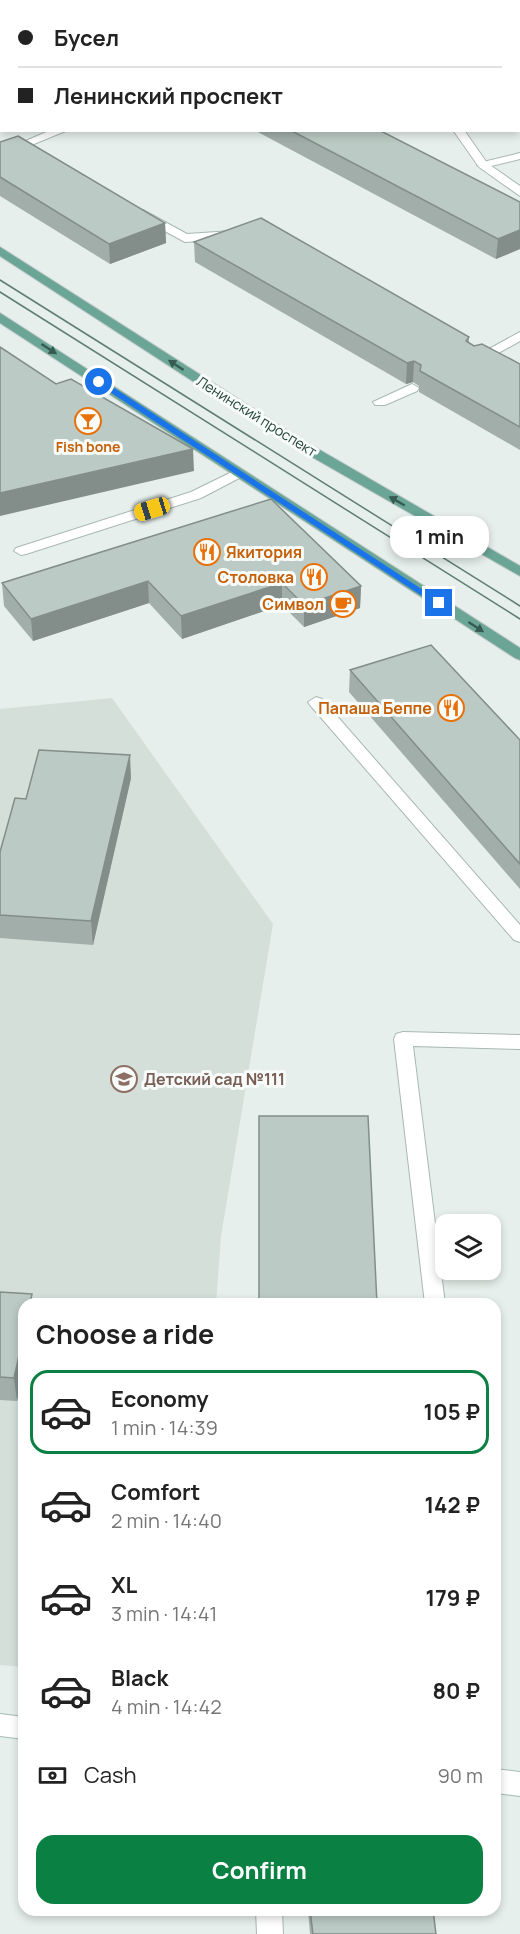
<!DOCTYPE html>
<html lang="en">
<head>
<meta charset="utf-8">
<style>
  :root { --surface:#fff; --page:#f2f2f2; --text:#222; --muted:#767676; --line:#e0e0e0; --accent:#0b8043 }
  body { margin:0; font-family:Manrope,sans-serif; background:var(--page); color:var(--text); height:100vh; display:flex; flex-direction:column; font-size:22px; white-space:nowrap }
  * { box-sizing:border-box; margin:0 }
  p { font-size:20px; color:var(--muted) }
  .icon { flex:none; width:33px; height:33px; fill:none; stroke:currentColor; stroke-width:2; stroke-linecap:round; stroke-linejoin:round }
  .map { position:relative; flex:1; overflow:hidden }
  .drawer { position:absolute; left:18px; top:1298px; width:483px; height:618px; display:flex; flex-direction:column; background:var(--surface); border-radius:18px; box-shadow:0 3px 9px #0003 }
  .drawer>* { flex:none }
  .top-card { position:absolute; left:0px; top:0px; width:520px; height:132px; box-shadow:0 3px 9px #0003; display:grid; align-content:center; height:132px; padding:0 18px; background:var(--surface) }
  .fabs { position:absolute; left:435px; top:1214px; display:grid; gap:12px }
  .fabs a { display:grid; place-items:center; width:66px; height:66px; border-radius:12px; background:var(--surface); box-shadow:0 3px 9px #0003; font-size:30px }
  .end { position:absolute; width:27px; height:27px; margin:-14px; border:8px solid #1a73e8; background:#fff; box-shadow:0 0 0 3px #fff }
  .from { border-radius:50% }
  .bubble { position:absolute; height:42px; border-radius:18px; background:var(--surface); box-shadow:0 3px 9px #0003; font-size:20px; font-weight:700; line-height:42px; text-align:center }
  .car { position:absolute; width:18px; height:36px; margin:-18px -9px; border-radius:8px; box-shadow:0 0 4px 2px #0007; background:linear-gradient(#f5c518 24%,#345 0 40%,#f5c518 0 76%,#345 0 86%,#f5c518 0) }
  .top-card b { display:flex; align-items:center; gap:21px; height:57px; font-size:22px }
  .top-card b+b { border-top:2px solid var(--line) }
  .top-card i { width:15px; height:15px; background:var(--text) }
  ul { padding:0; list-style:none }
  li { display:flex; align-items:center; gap:18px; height:84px; margin:0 12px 9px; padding:0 6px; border:3px solid transparent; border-radius:18px }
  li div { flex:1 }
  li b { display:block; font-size:22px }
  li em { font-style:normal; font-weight:700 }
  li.on { border-color:var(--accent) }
  li>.icon { width:54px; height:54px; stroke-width:1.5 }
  h2 { padding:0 18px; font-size:27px; line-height:72px }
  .pay { display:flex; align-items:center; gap:15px; height:66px; padding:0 18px; font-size:22px }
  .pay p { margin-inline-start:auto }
  .button { display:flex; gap:12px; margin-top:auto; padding:12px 18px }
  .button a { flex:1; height:69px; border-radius:18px; background:var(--accent); color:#fff; font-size:24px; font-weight:700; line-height:69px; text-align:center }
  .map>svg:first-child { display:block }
  .built { fill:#d4dfda }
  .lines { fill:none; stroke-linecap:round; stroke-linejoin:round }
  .lane-casing { stroke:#a8b8b2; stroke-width:2 }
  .street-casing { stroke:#a8b8b2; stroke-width:2 }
  .secondary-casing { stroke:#a4bbb3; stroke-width:2 }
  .primary-casing { stroke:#c2cac8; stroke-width:2 }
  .lane { fill:#fff; fill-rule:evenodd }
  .street { fill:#fff; fill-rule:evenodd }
  .secondary { fill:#fff; fill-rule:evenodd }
  .primary { fill:#6aa596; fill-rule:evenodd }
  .tram { stroke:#5f7d75; stroke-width:1.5 }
  .wall { fill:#a1aea9 }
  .shaded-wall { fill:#838d89 }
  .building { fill:#bbcac4; stroke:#838d89; stroke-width:1.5 }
  .oneway { fill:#365b51 }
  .route { fill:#1a73e8 }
  .labels { text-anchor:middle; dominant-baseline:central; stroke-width:6; stroke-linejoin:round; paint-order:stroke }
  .far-street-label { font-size:14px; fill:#24423a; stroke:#f7fbf9 }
  .far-food-label { font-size:14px; font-weight:bold; fill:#c56008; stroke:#f7fbf9 }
  .food-label { font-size:16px; font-weight:bold; fill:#c56008; stroke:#f7fbf9; text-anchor:end }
  .education-label { font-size:16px; font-weight:bold; fill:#785e54; stroke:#f7fbf9; text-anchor:start }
</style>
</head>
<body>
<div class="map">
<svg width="520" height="1934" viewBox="0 0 520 1934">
  <rect width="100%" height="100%" fill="#e6efeb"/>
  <!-- built -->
  <path class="built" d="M112,698L273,924L221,1236L216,1303L24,1304V1667L0,1665V709Z"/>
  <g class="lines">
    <defs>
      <path id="lane" d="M259,0H273L258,2Z
        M519,9H520V15H519Z
        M0,83H2V89H0Z
        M51,130H68L24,148L20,149L14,146Z
        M520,153V159L483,168L477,165L479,163Z
        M143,210L187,234L232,231L238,235L232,239L185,242L139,217V211Z
        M238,469L243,470L245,473L243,476L201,498L26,554L21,555L14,551L16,548L191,492Z
        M316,697L322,699L520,925V942L514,940L310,705L308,702Z"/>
      <path id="street" d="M115,0H129L114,2Z
        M339,0H349L350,2H340Z
        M357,0H385L356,2Z
        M0,35H2V41H0Z
        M0,114H2L0,121Z
        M453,130H464L487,163L520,186V196L479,167Z
        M520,332V341L479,364H469L467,361Z
        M412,384L419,388L417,391L385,405H375L373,402Z
        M403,1032L520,1035V1049L413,1046L445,1304H425L394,1039L396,1034Z
        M256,1910H282L283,1934H257Z"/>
      <path id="secondary" d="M0,1714L24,1717V1739L0,1736Z
        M495,1769L520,1772V1796L495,1793Z"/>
      <path id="primary" d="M0,247L301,439L520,566V576L291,445L0,256Z
        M0,313L520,648V660L515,658L0,323Z"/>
    </defs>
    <!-- lane casing -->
    <use href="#lane" class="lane-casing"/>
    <!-- street casing -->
    <use href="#street" class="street-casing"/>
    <!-- secondary casing -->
    <use href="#secondary" class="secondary-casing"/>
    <!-- primary casing -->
    <use href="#primary" class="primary-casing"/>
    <!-- lane -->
    <use href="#lane" class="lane"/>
    <!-- street -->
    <use href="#street" class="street"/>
    <!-- secondary -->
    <use href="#secondary" class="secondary"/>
    <!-- primary -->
    <use href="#primary" class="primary"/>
    <!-- tram -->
    <path class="tram" d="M0,280L520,606
      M0,292L520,619"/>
  </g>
  <!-- wall -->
  <path class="wall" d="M254,130H379L520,202V249L496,259Z
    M0,142L165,223L166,243L110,264L0,196Z
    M194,242L469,337V342L474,346L520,364V450L419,392V386L413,382L406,384L195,262Z
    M271,499L361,586L360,608L304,627L282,605L182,639L149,603L33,641L4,606L2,583Z
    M350,670L520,740V889L349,692Z
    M131,778L93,945L0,938V852Z
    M0,1292L32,1294L17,1401L0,1400Z
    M308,1910H433L436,1934H310Z"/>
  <!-- shaded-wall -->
  <path class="shaded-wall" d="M165,223L166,243L110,264L109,244Z
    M520,230V249L496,259L498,239Z
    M414,361L413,382L406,384L407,363Z
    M193,449L194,471L0,516V493Z
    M148,581L149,603L33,641L31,619Z
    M282,583V605L182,639L181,616Z
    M361,586L360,608L304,627V605Z
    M130,755L131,778L93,945L91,921Z
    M24,1333V1369L17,1401L14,1378Z"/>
  <!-- building -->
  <path class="building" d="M290,130H379L520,202V230L498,239Z
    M18,136L165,223L109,244L0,177V142Z
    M261,218L469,337L466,341L474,346L482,344L520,364V427L420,371L421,365L414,361L407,363L194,242Z
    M0,347L56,384L71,379L193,449L0,493Z
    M271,499L361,586L304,605L282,583L181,616L148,581L31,619L2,583Z
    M431,645L520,740V864L350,670Z
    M39,750L130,755L91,921L0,915V852L15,798L26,799Z
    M259,1116H368L377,1304H259Z
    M0,1292L32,1294L30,1304H24V1333L14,1378L0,1377Z
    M310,1910H433L436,1934H313Z"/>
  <!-- one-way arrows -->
  <defs><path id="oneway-solid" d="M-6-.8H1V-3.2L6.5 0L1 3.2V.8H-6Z" transform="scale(1.5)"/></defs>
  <g class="oneway">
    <use href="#oneway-solid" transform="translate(49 349) rotate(33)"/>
    <use href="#oneway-solid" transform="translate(176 365) rotate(-147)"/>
    <use href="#oneway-solid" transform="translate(397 501) rotate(-150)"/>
    <use href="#oneway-solid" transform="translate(476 627) rotate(33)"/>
  </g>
  <!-- route -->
  <path class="route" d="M99,380H102L443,603L436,605L96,383Z"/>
  <!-- icons -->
  <defs>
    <symbol id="bar-ring" viewBox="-11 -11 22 22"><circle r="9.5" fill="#f7fbf9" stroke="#e8710a" stroke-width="1.5"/><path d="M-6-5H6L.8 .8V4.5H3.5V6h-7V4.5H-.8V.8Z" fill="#e8710a"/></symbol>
    <symbol id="restaurant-ring" viewBox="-11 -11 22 22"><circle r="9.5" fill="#f7fbf9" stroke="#e8710a" stroke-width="1.5"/><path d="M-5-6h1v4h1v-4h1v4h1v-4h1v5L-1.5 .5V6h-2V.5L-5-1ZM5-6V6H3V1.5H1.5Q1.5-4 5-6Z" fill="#e8710a"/></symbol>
    <symbol id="cafe-ring" viewBox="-11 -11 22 22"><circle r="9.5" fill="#f7fbf9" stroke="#e8710a" stroke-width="1.5"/><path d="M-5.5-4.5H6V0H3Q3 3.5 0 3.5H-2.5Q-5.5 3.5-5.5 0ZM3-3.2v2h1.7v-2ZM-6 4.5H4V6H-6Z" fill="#e8710a"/></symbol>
    <symbol id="school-ring" viewBox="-11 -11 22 22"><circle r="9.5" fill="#f7fbf9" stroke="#8d6e63" stroke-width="1.5"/><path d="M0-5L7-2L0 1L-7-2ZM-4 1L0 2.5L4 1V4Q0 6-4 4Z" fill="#8d6e63"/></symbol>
  </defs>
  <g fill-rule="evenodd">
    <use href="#bar-ring" x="73" y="406" width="30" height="30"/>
    <use href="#restaurant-ring" x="192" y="537" width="30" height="30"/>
    <use href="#restaurant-ring" x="299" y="562" width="30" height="30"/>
    <use href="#cafe-ring" x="328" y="589" width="30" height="30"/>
    <use href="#restaurant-ring" x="436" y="693" width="30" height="30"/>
    <use href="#school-ring" x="109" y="1064" width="30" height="30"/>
  </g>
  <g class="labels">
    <!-- far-street labels -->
    <g class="far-street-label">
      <text transform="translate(257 416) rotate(32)">Ленинский проспект</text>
    </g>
    <!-- far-food labels -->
    <g class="far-food-label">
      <text x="88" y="446">Fish bone</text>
    </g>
    <!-- food labels -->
    <g class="food-label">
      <text x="226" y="552" text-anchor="start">Якитория</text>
      <text x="294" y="577">Столовка</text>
      <text x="324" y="604">Символ</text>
      <text x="432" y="708">Папаша Беппе</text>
    </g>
    <!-- education labels -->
    <g class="education-label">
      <text x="144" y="1079">Детский сад №111</text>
    </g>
  </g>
</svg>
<div class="fabs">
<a><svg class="icon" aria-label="layers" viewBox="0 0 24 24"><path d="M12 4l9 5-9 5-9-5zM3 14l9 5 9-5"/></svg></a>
</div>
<i class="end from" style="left:99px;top:382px"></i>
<i class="end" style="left:439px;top:603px"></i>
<div class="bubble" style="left:390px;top:516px;width:99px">1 min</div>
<i class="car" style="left:152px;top:509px;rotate:253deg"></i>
<div class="top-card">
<b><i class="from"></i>Бусел</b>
<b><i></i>Ленинский проспект</b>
</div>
<section class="drawer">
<h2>Choose a ride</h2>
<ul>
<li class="on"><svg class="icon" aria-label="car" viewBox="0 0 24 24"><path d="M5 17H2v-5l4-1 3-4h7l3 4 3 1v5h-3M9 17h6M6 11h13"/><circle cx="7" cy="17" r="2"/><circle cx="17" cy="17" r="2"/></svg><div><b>Economy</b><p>1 min · 14:39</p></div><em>105 ₽</em></li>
<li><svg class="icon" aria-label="car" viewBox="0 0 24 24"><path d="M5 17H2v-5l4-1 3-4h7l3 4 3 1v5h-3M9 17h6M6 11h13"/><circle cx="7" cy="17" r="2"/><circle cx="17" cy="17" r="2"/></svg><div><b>Comfort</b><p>2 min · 14:40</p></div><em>142 ₽</em></li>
<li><svg class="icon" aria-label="car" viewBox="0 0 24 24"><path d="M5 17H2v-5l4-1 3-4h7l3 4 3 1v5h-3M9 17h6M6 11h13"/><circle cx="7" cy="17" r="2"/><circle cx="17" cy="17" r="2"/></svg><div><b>XL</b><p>3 min · 14:41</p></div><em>179 ₽</em></li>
<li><svg class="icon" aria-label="car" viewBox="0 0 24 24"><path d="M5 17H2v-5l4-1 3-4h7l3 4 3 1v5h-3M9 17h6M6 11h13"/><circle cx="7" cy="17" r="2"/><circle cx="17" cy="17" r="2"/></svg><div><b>Black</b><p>4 min · 14:42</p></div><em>80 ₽</em></li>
</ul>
<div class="pay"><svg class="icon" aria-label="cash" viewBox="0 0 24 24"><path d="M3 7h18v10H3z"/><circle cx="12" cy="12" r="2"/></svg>Cash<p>90 m</p></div>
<div class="button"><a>Confirm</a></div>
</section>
</div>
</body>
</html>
